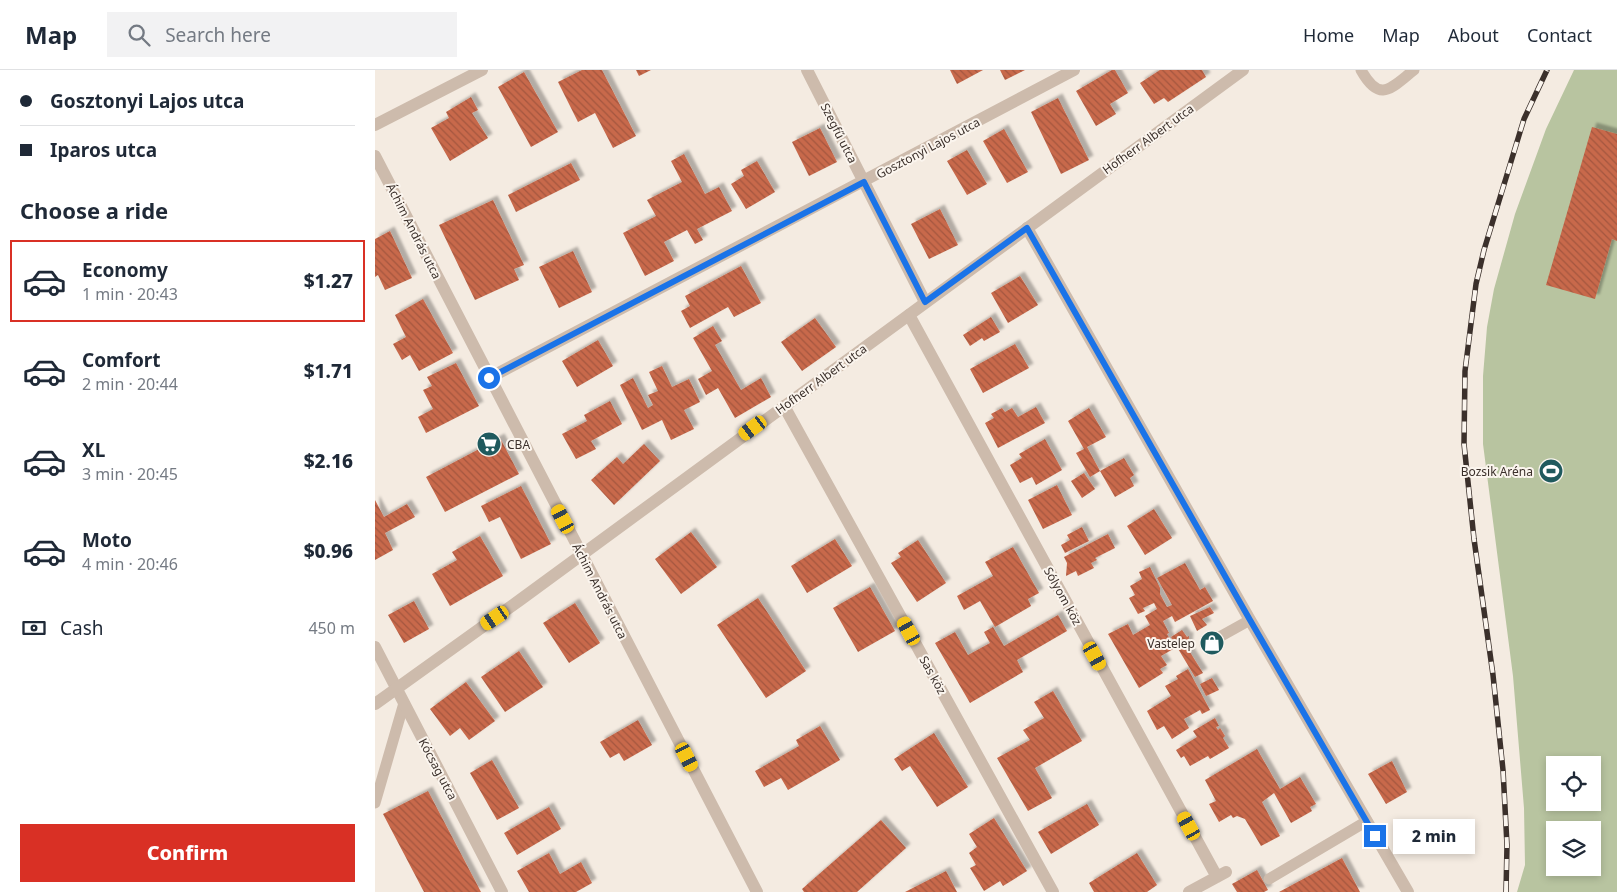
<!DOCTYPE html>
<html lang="en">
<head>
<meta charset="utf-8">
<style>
  :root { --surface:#fff; --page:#f2f2f3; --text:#1f2937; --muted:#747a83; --line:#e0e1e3; --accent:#d93025 }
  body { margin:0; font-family:"Noto Sans",sans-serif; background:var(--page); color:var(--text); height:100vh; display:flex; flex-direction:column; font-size:19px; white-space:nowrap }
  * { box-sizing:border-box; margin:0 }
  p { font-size:16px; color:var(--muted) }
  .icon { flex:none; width:28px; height:28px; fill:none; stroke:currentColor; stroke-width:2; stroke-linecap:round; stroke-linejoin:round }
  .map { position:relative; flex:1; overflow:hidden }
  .sheet { display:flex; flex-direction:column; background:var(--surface); width:375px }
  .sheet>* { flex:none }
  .guide { display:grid; align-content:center; height:110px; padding:0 20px; background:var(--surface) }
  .tools { position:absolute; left:1171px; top:686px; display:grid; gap:10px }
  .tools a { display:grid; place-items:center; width:55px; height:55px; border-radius:0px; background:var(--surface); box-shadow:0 2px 8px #0003; font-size:25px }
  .end { position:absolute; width:22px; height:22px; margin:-11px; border:6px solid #1a73e8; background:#fff; box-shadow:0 0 0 2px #fff }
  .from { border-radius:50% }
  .bubble { position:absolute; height:35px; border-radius:0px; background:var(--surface); box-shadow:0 2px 8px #0003; font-size:16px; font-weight:800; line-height:35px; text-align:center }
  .car { position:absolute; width:15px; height:30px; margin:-15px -8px; border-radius:6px; box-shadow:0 0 4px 1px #0007; background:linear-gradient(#f5c518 24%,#345 0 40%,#f5c518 0 76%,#345 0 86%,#f5c518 0) }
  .guide b { display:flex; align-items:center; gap:18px; height:48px; font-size:19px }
  .guide b+b { border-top:1px solid var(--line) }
  .guide i { width:12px; height:12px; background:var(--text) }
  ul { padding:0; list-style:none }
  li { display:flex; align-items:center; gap:15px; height:82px; margin:0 10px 8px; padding:0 10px; border:2px solid transparent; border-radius:0px }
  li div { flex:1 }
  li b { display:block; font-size:19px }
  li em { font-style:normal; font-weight:800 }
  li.active { border-color:var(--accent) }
  li>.icon { width:45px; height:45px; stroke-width:1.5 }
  h2 { padding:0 20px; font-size:22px; line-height:60px }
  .pay { display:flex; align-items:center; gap:12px; height:55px; padding:0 20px; font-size:19px }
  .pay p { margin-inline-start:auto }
  .button { display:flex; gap:10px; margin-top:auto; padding:10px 20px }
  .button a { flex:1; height:58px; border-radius:0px; background:var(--accent); color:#fff; font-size:20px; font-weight:800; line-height:58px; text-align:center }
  header { display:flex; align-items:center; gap:30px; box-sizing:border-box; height:70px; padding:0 25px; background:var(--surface); border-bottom:1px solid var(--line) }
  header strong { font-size:24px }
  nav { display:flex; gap:28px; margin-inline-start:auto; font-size:18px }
  .search { width:350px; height:45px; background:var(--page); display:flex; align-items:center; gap:12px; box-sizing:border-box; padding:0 18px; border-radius:0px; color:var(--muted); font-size:19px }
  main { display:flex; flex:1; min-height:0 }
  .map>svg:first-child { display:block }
  .pitch { fill:#b8c4a0; fill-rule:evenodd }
  .building { fill:url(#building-back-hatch); filter:url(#shadow) }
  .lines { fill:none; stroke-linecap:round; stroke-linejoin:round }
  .service { stroke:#cdbbac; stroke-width:11 }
  .minor { stroke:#cdbbac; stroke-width:12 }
  .tertiary { stroke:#cdbbac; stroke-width:12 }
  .rail-casing { stroke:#3b302b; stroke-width:5.5 }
  .rail { stroke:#fbf5ee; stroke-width:4; stroke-dasharray:11; stroke-linecap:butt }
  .route { stroke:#1a73e8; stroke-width:6 }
  .labels { text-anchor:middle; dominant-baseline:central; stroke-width:4; stroke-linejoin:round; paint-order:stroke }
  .street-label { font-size:12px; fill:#3b302b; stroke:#fbf5ee }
  .poi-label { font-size:12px; fill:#3b302b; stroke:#fbf5ee; text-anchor:end }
</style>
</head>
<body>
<header>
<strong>Map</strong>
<div class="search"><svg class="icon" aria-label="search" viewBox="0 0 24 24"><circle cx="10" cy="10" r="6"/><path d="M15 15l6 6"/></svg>Search here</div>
<nav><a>Home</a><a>Map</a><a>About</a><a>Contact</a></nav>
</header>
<main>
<section class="sheet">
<div class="guide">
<b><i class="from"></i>Gosztonyi Lajos utca</b>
<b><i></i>Iparos utca</b>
</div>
<h2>Choose a ride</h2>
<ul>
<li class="active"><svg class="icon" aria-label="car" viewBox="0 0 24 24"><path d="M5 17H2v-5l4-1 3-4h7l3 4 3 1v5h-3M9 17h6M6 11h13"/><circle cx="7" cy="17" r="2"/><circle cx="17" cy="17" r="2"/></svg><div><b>Economy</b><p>1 min · 20:43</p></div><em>$1.27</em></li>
<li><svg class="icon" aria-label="car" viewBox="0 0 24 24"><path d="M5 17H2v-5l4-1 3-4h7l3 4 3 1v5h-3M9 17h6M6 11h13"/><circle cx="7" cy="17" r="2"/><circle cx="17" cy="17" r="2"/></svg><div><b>Comfort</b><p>2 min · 20:44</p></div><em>$1.71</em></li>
<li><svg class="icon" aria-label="car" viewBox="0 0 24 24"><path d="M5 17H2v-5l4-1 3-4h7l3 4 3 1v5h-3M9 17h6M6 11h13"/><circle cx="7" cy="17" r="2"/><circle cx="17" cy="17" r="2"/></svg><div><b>XL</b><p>3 min · 20:45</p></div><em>$2.16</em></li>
<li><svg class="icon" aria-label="car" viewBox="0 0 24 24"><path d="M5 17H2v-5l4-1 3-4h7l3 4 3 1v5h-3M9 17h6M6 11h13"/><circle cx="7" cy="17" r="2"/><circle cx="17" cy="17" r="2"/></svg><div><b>Moto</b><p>4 min · 20:46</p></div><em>$0.96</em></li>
</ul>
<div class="pay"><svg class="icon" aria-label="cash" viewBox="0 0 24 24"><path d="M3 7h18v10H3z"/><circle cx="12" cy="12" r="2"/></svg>Cash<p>450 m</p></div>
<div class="button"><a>Confirm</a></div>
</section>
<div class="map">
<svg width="1242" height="822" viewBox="0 0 1242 822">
  <defs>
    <pattern id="building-back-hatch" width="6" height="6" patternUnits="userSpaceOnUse" patternTransform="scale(1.25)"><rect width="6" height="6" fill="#c8694b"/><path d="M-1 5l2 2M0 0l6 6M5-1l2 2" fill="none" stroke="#a4573f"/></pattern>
    <filter id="shadow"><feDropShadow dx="4.5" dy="-4.5" stdDeviation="1" flood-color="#0004"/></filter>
  </defs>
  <rect width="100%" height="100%" fill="#f4ebe1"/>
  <!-- pitch -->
  <path class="pitch" d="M1199,0H1242V822H1142L1150,795L1149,738L1138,606L1108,374V306L1112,257L1119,219L1140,144L1171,59ZM1180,695H1218V732H1180ZM1180,760H1218V798H1180Z"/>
  <!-- building -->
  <path class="building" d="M207,0H227L261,66L238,78L220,43L203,52L183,12Z
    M261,0H276L264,6Z
    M575,0H608L582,14Z
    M625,0H650L630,10Z
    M737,0H740L753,23L735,34L741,44L721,56L701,21Z
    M785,0H827L831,7L793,32L789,28L779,34L765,13Z
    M149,2L183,62L156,77L123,17Z
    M96,27L103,40L97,43L113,68L75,91L56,58L74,48L71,42Z
    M683,28L714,90L686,104L656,42Z
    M1217,57L1242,64V171L1237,169L1220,229L1171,215Z
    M445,58L462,92L434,106L417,72Z
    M629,59L653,102L632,113L608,71Z
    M592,80L612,114L592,125L572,91Z
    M309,84L330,124L344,117L357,141L322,159L328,170L320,174L312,160L289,172L299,191L270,206L248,163L281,146L272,130L307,112L296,91Z
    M382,91L400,122L371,139L356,114L369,106L366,100Z
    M196,93L205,110L141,142L133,125Z
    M118,130L149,195L139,199L144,210L100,230L64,155Z
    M565,139L583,175L554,189L536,154Z
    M15,161L37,208L10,220L3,205L0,207V169Z
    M198,181L217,222L184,238L164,197Z
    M366,196L386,233L359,247L353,237L315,258L306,241L315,236L310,226Z
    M645,206L663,235L633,253L616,223Z
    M48,229L78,283L44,301L35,285L27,290L18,274L31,267L20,245Z
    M616,247L625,262L609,271L607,268L595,276L588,265Z
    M440,248L461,277L427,301L406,272Z
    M338,256L347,271L340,275L366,320L386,308L396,327L360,348L343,318L331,325L323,309L337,301L318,268Z
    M223,270L238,296L202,317L187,291Z
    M640,274L654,298L608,323L595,299Z
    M81,293L104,336L51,363L43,347L58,339L48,320L57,316L52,307Z
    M287,296L297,317L314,309L325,332L309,340L319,359L296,370L287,350L267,360L245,315L258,308L273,338L278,335L273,325L283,321L274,302Z
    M235,331L247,354L216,371L221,379L201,389L187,364L212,351L209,345Z
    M661,337L670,353L623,378L610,353L619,348L616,344L627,338L630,342L637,338L643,347Z
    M714,338L731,367L712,377L725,401L749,388L759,405L755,408L759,416L740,427L725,401L715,407L701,383L709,379L693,351Z
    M125,368L144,404L70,442L51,407Z
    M670,369L687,400L661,415L657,407L645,413L635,395L647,388L644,384Z
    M269,374L285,391L239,435L216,410L242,387L248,394Z
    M709,403L720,419L707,428L696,411Z
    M682,415L697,445L668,459L653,430Z
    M146,416L176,474L146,489L125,447L114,452L106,436Z
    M0,430L9,447L32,434L40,447L10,463L18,480L0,490Z
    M779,439L797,468L770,485L752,456Z
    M707,457L714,471L690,483L686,475L695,470L692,465Z
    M316,462L342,497L306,524L280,489Z
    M733,464L740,478L720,488L722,490L716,493L719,498L703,506L701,501L691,506L692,493L689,487Z
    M105,466L128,506L75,536L57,504L82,490L77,482Z
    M460,469L477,496L432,523L416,496Z
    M543,470L571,513L542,532L516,493L526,487L523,483Z
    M638,477L664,523L653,529L656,536L620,557L605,531L589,540L582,526L618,506L610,492Z
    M810,493L825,520L830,517L838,531L800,552L797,546L788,551L794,563L792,564L800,578L786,586L792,595L785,599L788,603L764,618L733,564L753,554L758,565L775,555L770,546L782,539L779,533L768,538L770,541L763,544L754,528L760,525L755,516L767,509L764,502L775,497L785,518V524L792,537L797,535L782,508Z
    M495,517L520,561L483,582L458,538Z
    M383,528L431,601L391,628L342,555Z
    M39,531L54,559L29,573L13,545Z
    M200,533L225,573L194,593L168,553Z
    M835,537L839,543L827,549L832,555L822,561L815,546Z
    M683,545L692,561L642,590L648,602L595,633L560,573L580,562L593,585L615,573L609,562L618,557L629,576Z
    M807,560L812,567L814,566L813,579L828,603L820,607L796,567Z
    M144,581L168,617L130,642L106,607Z
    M813,599L835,640L827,644L825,640L809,649L814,658L797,669L789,656L782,660L772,641L796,626L790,616L803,609L801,606Z
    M837,608L844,620L831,626L825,614Z
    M91,612L120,651L94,670L85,658L75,666L55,639Z
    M678,621L707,671L660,698L677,728L653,741L622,688L655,670L648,660L669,648L659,632Z
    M840,648L844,656L841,657L843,660L845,658L850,666L848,668L854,678L835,689L833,686L815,696L809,686L806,688L801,680L822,667L818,661Z
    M263,650L277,675L249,691L244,683L235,688L225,672Z
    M445,656L465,690L413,720L406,708L389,717L380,701L424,676L421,670Z
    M559,663L593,717L562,737L535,696L527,701L519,689Z
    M882,679L905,719L925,707L941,734L935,737L937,741L916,753L899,723L887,732L905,766L886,776L870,749L862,746L858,748L856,745L844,752L834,734L841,731L830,710Z
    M117,690L144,738L122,750L95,703Z
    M1017,691L1032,722L1011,734L993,704Z
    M53,721L106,822H49L8,744Z
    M712,734L724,755L676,784L663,762Z
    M174,737L186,759L142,785L129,763Z
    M619,748L652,801L628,816L625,811L609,821L595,798L601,795L594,783L602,777L594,764Z
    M506,750L531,778L482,822H429L427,819Z
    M174,783L185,804L206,792L217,813L201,822H154L142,801Z
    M762,783L782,815L772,822H719L714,813Z
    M967,788L985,822H904Z
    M882,800L893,820L889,822H862L857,814Z
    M571,801L582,822H530Z"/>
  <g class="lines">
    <!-- service -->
    <path class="service" d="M986,0C1005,34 1016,18 1039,0
      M830,575L875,550
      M0,733L29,633
      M894,809L992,751"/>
    <!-- minor -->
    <path class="minor" d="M432,0L550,232
      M0,55L107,0
      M0,86L382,822
      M652,158L875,550L1033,822
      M534,245L842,807
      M114,308L699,0
      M409,336L678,822
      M0,577L127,822
      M814,822L851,802"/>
    <!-- tertiary -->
    <path class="tertiary" d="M0,634L145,530L868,0"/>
    <defs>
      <path id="rail" d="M1131,822L1132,775L1128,700L1118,605L1099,469L1089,374L1090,301L1101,214L1109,180L1149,49L1172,0"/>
    </defs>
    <!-- rail casing -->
    <use href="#rail" class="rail-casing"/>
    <!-- rail -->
    <use href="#rail" class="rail"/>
  </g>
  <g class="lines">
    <!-- route -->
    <path class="route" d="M114,308L489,112L550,232L652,158L875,550L1000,766"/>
  </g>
  <!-- icons -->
  <defs>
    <symbol id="supermarket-disc" viewBox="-11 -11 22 22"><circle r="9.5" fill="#1f5a5e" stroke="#fbf5ee"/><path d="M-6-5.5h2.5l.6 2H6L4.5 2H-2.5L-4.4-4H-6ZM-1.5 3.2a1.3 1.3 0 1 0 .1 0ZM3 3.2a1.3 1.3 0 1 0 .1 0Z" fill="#fff"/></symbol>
    <symbol id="stadium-disc" viewBox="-11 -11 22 22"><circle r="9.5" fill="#1f5a5e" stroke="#fbf5ee"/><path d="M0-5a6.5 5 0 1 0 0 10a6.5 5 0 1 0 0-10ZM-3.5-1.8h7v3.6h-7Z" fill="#fff"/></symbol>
    <symbol id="shop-disc" viewBox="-11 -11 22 22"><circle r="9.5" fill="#1f5a5e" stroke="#fbf5ee"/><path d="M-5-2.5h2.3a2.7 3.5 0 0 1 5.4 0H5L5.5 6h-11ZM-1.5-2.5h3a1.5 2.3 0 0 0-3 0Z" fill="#fff"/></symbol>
  </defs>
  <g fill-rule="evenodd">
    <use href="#supermarket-disc" x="100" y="360" width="28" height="28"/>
    <use href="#stadium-disc" x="1162" y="387" width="28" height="28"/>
    <use href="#shop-disc" x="823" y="559" width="28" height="28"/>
  </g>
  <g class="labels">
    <!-- street labels -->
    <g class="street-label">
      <text transform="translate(464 63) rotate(63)">Szegfű utca</text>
      <text transform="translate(773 69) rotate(-36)">Hofherr Albert utca</text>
      <text transform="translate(553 78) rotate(-28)">Gosztonyi Lajos utca</text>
      <text transform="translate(39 161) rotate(63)">Áchim András utca</text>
      <text transform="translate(446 309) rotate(-36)">Hofherr Albert utca</text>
      <text transform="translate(225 521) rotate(63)">Áchim András utca</text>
      <text transform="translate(688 526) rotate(61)">Sólyom köz</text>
      <text transform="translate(558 605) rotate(61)">Sas köz</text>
      <text transform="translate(63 699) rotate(62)">Kócsag utca</text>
    </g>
    <!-- poi labels -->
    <g class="poi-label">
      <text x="132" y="374" text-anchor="start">CBA</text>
      <text x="1158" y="401">Bozsik Aréna</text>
      <text x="820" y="573">Vastelep</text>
    </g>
  </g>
</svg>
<div class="tools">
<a><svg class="icon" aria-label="locate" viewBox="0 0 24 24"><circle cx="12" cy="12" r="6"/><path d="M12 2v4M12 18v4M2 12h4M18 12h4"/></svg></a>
<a><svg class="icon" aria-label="layers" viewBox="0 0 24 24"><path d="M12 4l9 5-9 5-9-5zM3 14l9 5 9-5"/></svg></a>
</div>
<i class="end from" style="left:114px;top:308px"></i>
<i class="end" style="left:1000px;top:766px"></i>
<div class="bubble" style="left:1018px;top:749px;width:82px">2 min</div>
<i class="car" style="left:378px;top:358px;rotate:234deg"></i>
<i class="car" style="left:188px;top:449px;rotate:332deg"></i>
<i class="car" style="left:120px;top:548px;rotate:236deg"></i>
<i class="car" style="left:534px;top:561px;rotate:331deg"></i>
<i class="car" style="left:720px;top:586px;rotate:151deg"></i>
<i class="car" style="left:312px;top:687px;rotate:153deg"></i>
<i class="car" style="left:814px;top:756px;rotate:331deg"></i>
</div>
</main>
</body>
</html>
